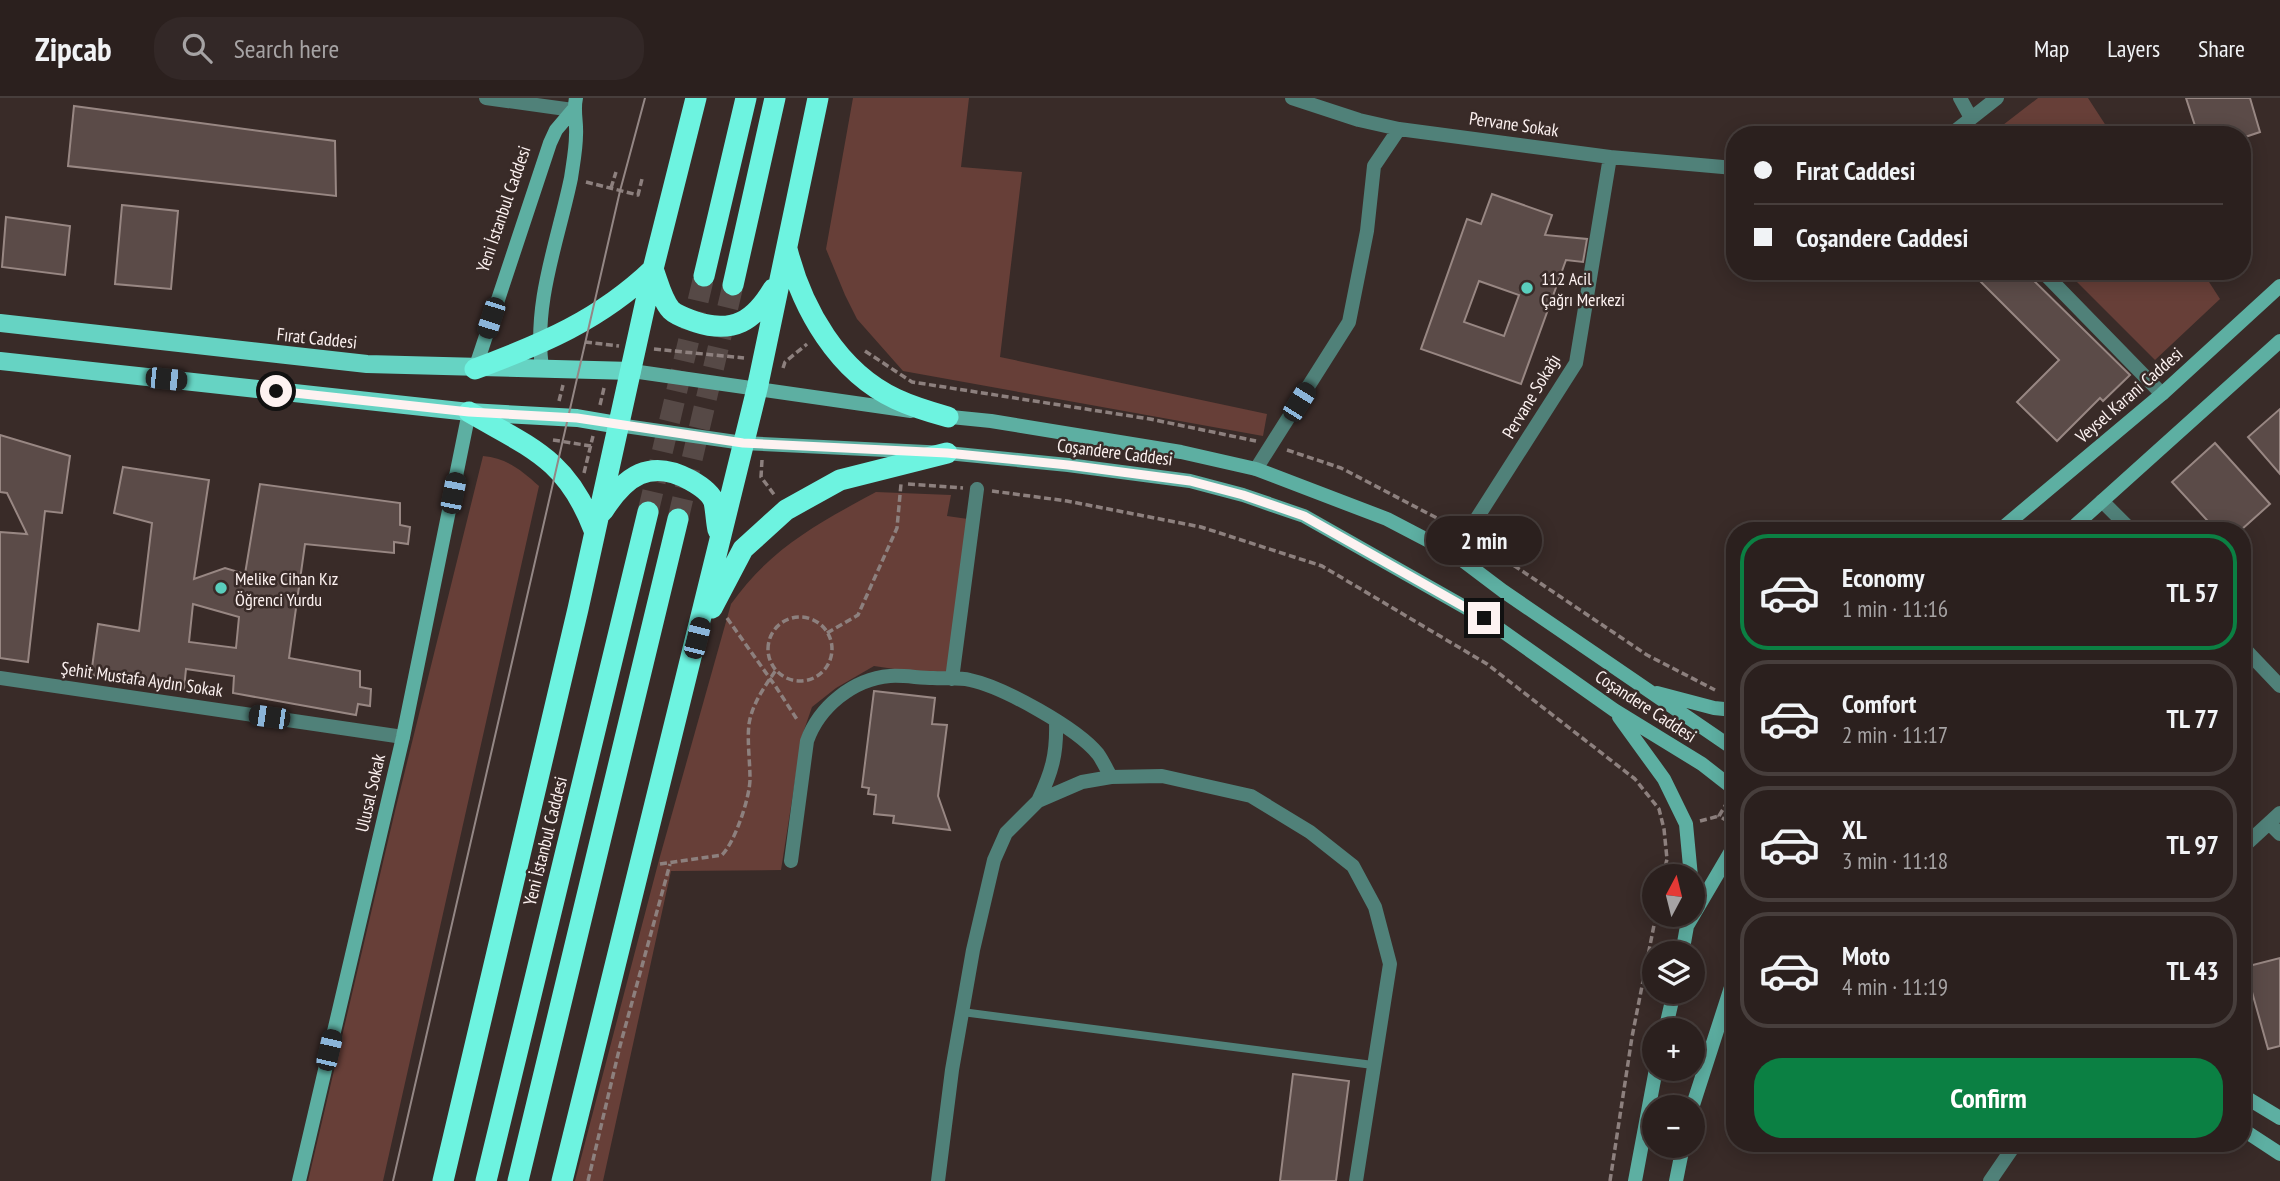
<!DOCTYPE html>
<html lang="en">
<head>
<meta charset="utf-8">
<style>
  :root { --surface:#2b201e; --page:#332827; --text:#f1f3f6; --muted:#a6a3a4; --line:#473e3c; --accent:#0b8043 }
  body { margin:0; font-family:"PT Sans Narrow",sans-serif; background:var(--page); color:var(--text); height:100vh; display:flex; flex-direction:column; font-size:26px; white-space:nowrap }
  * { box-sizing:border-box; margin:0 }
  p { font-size:23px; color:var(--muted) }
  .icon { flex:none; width:38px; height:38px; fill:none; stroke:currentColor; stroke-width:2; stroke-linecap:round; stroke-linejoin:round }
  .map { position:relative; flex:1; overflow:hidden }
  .drawer { position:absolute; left:1726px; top:424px; width:525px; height:630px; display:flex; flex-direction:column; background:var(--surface); border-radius:28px; box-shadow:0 4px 18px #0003,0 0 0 2px var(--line) }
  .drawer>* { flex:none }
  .top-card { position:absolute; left:1726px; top:28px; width:525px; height:154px; border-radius:28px; box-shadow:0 4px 18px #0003,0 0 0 2px var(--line); display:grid; align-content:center; height:154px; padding:0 28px; background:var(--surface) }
  .needle { width:46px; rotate:7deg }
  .buttons { position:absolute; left:1642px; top:766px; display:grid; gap:14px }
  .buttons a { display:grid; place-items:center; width:63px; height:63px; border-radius:50%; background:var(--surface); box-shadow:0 4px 18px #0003,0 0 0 2px var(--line); font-size:35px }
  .end { position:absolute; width:32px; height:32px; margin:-16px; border:9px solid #fdf2f1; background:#111; box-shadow:0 0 0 4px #111 }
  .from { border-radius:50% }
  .bubble { position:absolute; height:49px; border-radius:24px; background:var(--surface); box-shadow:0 4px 18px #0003,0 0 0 2px var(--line); font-size:23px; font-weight:700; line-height:49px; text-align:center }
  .car { position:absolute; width:21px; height:42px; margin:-21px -10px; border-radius:9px; box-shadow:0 0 5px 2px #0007; background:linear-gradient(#222 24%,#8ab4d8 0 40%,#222 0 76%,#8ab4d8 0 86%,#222 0) }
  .top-card b { display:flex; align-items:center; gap:24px; height:66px; font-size:26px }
  .top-card b+b { border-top:2px solid var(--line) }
  .top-card i { width:18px; height:18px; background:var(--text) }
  ul { padding:12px 0 0; list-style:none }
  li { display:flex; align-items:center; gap:21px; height:116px; margin:0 14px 10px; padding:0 14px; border:4px solid var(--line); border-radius:28px }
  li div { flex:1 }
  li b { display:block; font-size:26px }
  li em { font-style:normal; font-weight:700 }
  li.current { border-color:var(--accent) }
  li>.icon { width:63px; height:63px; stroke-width:1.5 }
  .button { display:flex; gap:14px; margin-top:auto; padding:14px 28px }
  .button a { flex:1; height:80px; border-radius:28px; background:var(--accent); color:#fff; font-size:28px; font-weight:700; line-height:80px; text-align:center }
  header { display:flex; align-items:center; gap:42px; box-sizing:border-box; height:98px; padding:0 35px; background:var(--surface); border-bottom:2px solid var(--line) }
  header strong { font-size:33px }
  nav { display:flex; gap:38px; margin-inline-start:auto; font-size:24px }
  .search { width:490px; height:63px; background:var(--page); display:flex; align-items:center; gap:18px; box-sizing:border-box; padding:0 24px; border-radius:28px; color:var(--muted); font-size:26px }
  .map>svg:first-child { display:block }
  .green { fill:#673f38 }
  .building { fill:#5b4b48; stroke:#988783; stroke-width:2; fill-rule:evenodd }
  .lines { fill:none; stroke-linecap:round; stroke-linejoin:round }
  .highway-tunnel { stroke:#564946; stroke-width:21; stroke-dasharray:21 10; stroke-linecap:butt }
  .path { stroke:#8d807e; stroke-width:3.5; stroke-dasharray:7 3.5; stroke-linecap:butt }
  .lane { stroke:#508179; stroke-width:8 }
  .street { stroke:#508179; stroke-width:14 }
  .secondary { stroke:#5dafa2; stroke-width:14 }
  .primary { stroke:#66d3c3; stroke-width:18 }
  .highway { stroke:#6df3e0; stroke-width:21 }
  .tram { stroke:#948785; stroke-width:2 }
  .route { stroke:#fdf2f1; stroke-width:9 }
  .poi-dot { fill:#5acebd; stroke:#392b28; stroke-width:2.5 }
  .labels { text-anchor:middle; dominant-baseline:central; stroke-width:5; stroke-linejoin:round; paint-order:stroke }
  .street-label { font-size:18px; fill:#fdf2f1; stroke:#392b28 }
  .poi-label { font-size:18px; fill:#fdf2f1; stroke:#392b28; text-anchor:start }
</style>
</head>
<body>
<header>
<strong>Zipcab</strong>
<div class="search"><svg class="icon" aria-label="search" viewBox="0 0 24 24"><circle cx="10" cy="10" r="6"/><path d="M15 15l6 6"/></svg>Search here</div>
<nav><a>Map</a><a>Layers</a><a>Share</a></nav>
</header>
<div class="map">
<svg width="2280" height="1083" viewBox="0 0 2280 1083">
  <rect width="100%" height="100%" fill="#392b28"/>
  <!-- green -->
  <path class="green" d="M853,0H969L961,69L1022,74L1000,259L1267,316L1263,338L903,273L857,221L845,197L826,151Z
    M2038,0H2088L2112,37H1990Z
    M2066,173H2202L2220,201L2155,262Z
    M483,358C507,360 522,373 539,388L383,1083H308L395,713Z
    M876,394L951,397L947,418L968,421L948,579L874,568L836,590L812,609L802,638L781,772L671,773L603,1083H575L659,762L731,506C771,450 817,426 876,394Z"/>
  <!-- building -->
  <path class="building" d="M2186,0H2250L2260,34L2242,40V37H2198Z
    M74,8L335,43L336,98L68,68Z
    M1492,96L1552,117L1545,137L1587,141L1583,164L1566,162L1521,286L1421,251L1467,121L1481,126ZM1479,183L1519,197L1504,238L1464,224Z
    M122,107L178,113L171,191L115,186Z
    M6,119L70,128L65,177L2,169Z
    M1970,173H2024L2130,277L2103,303L2100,300L2057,343L2017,304L2059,262Z
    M2280,311V376L2248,339Z
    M0,337L70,358L62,415L45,413L28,564L0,560V434L27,436L7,395L0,394Z
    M2215,345L2270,406L2241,432H2216L2172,384Z
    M123,369L209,382L194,481L225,470L245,476L260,386L400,405V427L410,429L408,446L394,444V455L305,446L289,560L360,573V589L371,591L370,608L358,606L356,617L233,595L234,578L186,571L184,591L91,577L98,526L139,533L152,425L114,415ZM193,506L239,519L236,550L189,544Z
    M874,593L935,600L932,626L947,627L938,698L950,732L893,725L894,718L874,716L876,697L868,696L869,690L862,689Z
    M2280,860V948L2268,951L2245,869Z
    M1293,976L1349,983L1336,1083H1280Z"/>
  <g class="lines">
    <!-- highway-tunnel -->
    <path class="highway-tunnel" d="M648,414L704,178
      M678,421L733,187"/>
    <!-- path -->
    <path class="path" d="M586,84L638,97L642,81
      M611,90L616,74
      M585,244L619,248
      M654,251L744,260
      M865,253L912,284L1150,321L1256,343
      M783,270L785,264L807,246
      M559,303L563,287
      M600,307L604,290
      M553,342L591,348
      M1287,352L1341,370L1454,429
      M762,362L761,379L776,399
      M584,375L593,338
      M908,386L963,390
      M992,393L1067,403L1201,429L1322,468L1487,566L1635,681L1659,711L1664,731L1667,761L1663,779
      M1479,444L1647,557L1715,592
      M768 551a32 32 0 1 1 64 0a32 32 0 1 1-64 0Z
      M727,520L776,589L798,623
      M827,535L858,517L897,430L901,386
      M1728,703L1719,718L1734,727
      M1700,723L1719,718
      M660,766L722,757C735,744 750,699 750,681C750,663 747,643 749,626C752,606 765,588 776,572
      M588,1083L620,948L670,766
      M1610,1083L1632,939L1656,817"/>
    <!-- lane -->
    <path class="lane" d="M962,914L1373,967"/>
    <!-- street -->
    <path class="street" d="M486,0L573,12
      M1292,0L1359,22L1399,31L1610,59L1734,70
      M1960,0L1971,20
      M1950,37L1997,0
      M2042,173L2162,296
      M1256,371L1349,224L1367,133L1374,68L1399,31
      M2102,403L2131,432
      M1454,456L1576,265L1610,59
      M2242,548L2280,588
      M0,580L403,639
      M952,581L977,391
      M1038,703C1052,674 1057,656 1056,624
      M2269,725L2280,736
      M2242,750L2280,715
      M791,763L807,643C819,609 853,581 890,578C904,577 919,580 933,580C945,581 958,579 970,582C1003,589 1077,630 1098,656C1103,663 1107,672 1111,679
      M938,1083L952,972L973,852L994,762L1006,735L1038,703L1082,684L1111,679L1162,678L1251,698L1310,734L1353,768L1375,809L1390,866L1356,1083
      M1990,1083L2016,1045"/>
    <!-- secondary -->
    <path class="secondary" d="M542,270C533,204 558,143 571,80C573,66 576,51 576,37C577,24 573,13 576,0
      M475,271L550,45L556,32L573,12
      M632,273L911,313
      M941,318L991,323L1181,354L1256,371L1387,421L1454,456L1503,493L1734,651
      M618,327L743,345L947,355L1068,367L1190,383L1243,397L1304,418L1484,520L1614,612L1702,666L1734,691
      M2000,432L2162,296L2280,188
      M2070,432L2280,243
      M1657,595L1714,610L1734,612
      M1619,619L1664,681L1686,726L1691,779
      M1682,856L1687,828L1734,748
      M1665,933L1674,894
      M2242,997L2280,1020
      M1692,1010L1734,880
      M2242,1031L2280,1056
      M299,1083L403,639L469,314
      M1635,1083L1656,971
      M1676,1083L1683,1048"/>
    <!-- primary -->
    <path class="primary" d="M0,225L367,266L632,273
      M0,263L469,314L577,320L618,327"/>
    <!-- highway -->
    <path class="highway" d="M787,151C802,211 838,274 896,301C913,309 930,314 948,319
      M653,171C658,184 662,202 671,212C677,218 688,221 696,224C733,236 754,223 773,191
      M704,178L746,0
      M733,187L775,0
      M475,271C542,246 600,222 653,171
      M469,314C531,350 567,361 594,432
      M603,413C625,378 650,360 690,382C699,387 711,395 714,404C716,413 716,423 718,432
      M712,510L743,451L786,412L840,382L947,355
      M443,1083L578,511L653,171L696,0
      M486,1083L648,414
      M518,1083L678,421
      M562,1083L757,291L818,0"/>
    <!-- tram -->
    <path class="tram" d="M393,1083L620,93L645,0"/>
  </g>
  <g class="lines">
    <!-- route -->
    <path class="route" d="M276,293L469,314L577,320L743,345L947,355L1068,367L1190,383L1243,397L1304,418L1484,520"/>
  </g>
  <!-- markers -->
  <g class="poi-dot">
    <circle cx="1527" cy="190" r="7"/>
    <circle cx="221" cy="490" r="7"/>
  </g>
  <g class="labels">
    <!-- street labels -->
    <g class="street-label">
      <text transform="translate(1514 26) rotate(8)">Pervane Sokak</text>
      <text transform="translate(503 111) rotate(-71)">Yeni İstanbul Caddesi</text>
      <text transform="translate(317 240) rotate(6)">Fırat Caddesi</text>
      <text transform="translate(2129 297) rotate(-41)">Veysel Karani Caddesi</text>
      <text transform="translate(1531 298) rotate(-59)">Pervane Sokağı</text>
      <text transform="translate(1115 354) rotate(7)">Coşandere Caddesi</text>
      <text transform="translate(142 581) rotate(8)">Şehit Mustafa Aydın Sokak</text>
      <text transform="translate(1646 608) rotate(33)">Coşandere Caddesi</text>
      <text transform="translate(370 695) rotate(-77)">Ulusal Sokak</text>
      <text transform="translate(545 743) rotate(-76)">Yeni İstanbul Caddesi</text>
    </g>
    <!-- poi labels -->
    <g class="poi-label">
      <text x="1541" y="180">112 Acil<tspan x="1541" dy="21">Çağrı Merkezi</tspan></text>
      <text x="235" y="480">Melike Cihan Kız<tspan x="235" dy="21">Öğrenci Yurdu</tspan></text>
    </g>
  </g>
</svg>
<div class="buttons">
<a><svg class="needle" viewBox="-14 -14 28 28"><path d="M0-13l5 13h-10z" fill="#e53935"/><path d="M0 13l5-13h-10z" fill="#a6a3a4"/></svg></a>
<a><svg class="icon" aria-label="layers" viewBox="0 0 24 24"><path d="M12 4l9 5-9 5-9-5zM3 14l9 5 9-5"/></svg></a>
<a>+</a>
<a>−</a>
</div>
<i class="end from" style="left:276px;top:293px"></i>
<i class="end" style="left:1484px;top:520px"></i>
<div class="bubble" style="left:1426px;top:418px;width:116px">2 min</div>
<i class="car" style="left:491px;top:220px;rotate:198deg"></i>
<i class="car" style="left:166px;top:281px;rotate:96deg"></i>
<i class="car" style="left:1299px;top:304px;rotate:32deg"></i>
<i class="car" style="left:453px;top:395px;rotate:11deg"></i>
<i class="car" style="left:697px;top:540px;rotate:14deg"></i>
<i class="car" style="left:269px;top:619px;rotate:278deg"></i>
<i class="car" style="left:329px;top:952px;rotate:13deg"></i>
<div class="top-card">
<b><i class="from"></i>Fırat Caddesi</b>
<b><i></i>Coşandere Caddesi</b>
</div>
<section class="drawer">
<ul>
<li class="current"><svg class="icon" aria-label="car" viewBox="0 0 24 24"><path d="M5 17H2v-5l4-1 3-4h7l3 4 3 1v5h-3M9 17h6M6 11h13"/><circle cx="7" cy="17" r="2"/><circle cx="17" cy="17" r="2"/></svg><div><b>Economy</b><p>1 min · 11:16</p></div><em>TL 57</em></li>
<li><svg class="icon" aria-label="car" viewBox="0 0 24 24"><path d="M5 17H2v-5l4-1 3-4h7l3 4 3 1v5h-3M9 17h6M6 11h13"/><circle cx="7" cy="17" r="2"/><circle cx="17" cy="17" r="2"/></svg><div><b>Comfort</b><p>2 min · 11:17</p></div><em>TL 77</em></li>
<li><svg class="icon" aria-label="car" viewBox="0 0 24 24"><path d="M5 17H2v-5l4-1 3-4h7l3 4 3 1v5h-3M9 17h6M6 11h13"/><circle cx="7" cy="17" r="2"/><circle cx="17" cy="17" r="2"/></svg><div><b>XL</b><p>3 min · 11:18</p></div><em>TL 97</em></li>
<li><svg class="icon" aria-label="car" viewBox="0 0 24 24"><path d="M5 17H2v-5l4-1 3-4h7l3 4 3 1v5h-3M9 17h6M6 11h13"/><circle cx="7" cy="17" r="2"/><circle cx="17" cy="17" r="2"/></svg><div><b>Moto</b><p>4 min · 11:19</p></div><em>TL 43</em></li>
</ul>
<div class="button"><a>Confirm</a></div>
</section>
</div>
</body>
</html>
